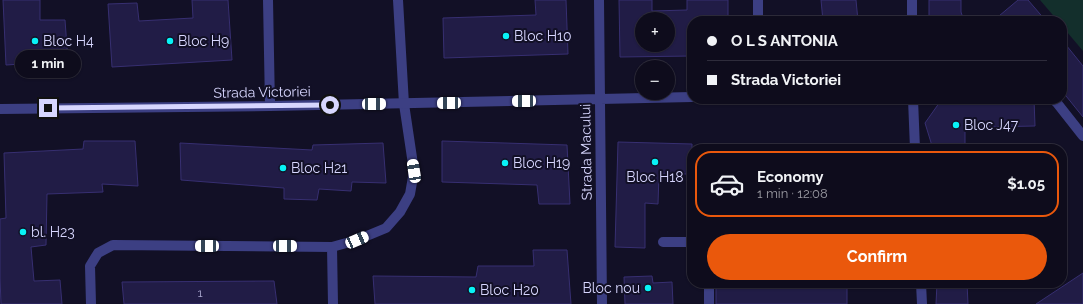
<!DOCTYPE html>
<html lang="en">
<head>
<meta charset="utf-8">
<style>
  :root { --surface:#0e0c1c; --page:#171525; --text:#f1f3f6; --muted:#9b9ba3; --line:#2e2c3b; --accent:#ea580c }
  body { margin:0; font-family:Raleway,sans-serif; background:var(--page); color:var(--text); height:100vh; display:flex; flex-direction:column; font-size:15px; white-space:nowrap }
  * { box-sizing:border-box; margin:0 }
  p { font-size:13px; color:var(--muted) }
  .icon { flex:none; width:22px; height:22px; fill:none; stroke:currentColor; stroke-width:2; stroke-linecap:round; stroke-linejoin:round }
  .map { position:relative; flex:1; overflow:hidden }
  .drawer { position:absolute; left:687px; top:144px; width:380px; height:144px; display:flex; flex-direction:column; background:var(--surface); border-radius:16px; box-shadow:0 1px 3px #0004,0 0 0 1px var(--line) }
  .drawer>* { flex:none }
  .hud { position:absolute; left:687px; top:16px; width:380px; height:88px; border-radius:16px; box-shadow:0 1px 3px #0004,0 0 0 1px var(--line); display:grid; align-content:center; height:88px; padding:0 20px; background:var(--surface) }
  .controls { position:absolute; left:635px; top:12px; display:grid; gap:8px }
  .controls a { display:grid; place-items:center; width:40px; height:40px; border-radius:50%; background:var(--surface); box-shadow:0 1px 3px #0004,0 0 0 1px var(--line); font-size:20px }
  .end { position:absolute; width:18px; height:18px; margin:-9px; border:5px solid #d7d6fe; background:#111; box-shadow:0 0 0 2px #111 }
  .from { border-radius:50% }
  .bubble { position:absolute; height:28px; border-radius:14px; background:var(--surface); box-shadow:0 1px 3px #0004,0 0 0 1px var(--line); font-size:13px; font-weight:700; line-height:28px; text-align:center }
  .car { position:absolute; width:12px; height:24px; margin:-12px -6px; border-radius:5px; box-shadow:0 0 3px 1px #0007; background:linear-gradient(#fff 24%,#345 0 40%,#fff 0 76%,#345 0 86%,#fff 0) }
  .hud b { display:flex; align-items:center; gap:14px; height:38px; font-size:15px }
  .hud b+b { border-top:1px solid var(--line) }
  .hud i { width:10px; height:10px; background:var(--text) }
  ul { padding:7px 0 0; list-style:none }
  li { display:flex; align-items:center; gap:12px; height:66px; margin:0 8px 6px; padding:0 12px; border:2px solid transparent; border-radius:16px }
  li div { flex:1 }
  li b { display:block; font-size:15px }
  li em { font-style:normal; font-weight:700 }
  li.current { border-color:var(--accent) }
  li>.icon { width:36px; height:36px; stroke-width:1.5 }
  .cta { display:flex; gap:8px; margin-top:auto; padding:8px 20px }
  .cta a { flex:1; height:46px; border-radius:24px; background:var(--accent); color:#fff; font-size:16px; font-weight:700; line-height:46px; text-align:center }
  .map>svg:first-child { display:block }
  .green { fill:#132f2c }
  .building { fill:#211c46; stroke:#372f71; fill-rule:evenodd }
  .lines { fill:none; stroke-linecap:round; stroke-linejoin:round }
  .service { stroke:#3c3f83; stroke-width:10 }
  .minor { stroke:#3c3f83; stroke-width:10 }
  .route { stroke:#d7d6fe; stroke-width:5 }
  .poi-dot { fill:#08f3f7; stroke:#121026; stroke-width:1.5 }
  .labels { text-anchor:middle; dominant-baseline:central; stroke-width:4; stroke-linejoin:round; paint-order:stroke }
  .number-label { font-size:12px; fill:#aaa8d0 }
  .poi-label { font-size:14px; fill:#d7d6fe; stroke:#121026; text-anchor:start }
  .street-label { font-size:14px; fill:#d7d6fe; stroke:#121026 }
</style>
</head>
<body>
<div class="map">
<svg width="1083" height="304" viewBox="0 0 1083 304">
  <rect width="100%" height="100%" fill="#121026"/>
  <!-- green -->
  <path class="green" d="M1040,0H1083V51L1062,26V21H1058Z"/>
  <!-- building -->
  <path class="building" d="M3,0H40V20H65L68,61L6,65Z
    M192,0H228L232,60L112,67L108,4L137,3L139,21L193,18Z
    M535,0H566L568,54L444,58L443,18L536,15Z
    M619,0H652V11L687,10V0H728V21H692V56L620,57ZM642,19H668V45H642Z
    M821,0H856L858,21H823Z
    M929,0H961V12L964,21H929Z
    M1018,0H1028L1046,21H993Z
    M1062,40L1083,66V117L1062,91Z
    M942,99H1034L1035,126L986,127L965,130V149H933L925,123Z
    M84,141H135L138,186L102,184L103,192L47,194L46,245L31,247L34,281L60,280L62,304H1L0,278V219L6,218L4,153L83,149Z
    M442,141L567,145L570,204H539L537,185L442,182Z
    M618,142L692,144V174H659L658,204L645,203V248L615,247Z
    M180,143L312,150L313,145L383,143L386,183L352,182L351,191L319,189L317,200L284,199V188L181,180Z
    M533,250H567L571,304H375L373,276L476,277L478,266H534Z
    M1083,273V304H1036Z
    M652,276L653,283L672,282L673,304H625L624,277Z
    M274,281L277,304H124L122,282Z
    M716,283H847V304H716Z
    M937,283H967L968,304H936Z"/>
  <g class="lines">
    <!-- service -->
    <path class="service" d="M758,21V0
      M663,242H692
      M332,247L333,304
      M91,304L90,266L98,253L113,245L332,247L357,240L386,228L400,212L410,194L414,171L404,104L398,0
      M709,304V283"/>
    <!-- minor -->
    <path class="minor" d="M268,0L270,106
      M599,0L602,304
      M912,0V21
      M913,99L915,149
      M1053,99L1057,103L1083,136
      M0,109L270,106L692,97
      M921,283L922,304"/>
  </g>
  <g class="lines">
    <!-- route -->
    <path class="route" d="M48,108L330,105"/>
  </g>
  <!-- markers -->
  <g class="poi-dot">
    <circle cx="506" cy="36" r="4"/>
    <circle cx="35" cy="41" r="4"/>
    <circle cx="170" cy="41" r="4"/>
    <circle cx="956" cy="125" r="4"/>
    <circle cx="655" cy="162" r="4"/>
    <circle cx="505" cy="163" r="4"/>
    <circle cx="283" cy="168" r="4"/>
    <circle cx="23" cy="232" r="4"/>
    <circle cx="648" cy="288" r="4"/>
    <circle cx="472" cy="290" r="4"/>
  </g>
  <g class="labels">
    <!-- number labels -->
    <g class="number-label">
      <text x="200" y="293">1</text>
    </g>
    <!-- poi labels -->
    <g class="poi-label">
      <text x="514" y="36">Bloc H10</text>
      <text x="43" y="41">Bloc H4</text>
      <text x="178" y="41">Bloc H9</text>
      <text x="964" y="125">Bloc J47</text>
      <text x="513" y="163">Bloc H19</text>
      <text x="291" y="168">Bloc H21</text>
      <text x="655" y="177" text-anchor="middle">Bloc H18</text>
      <text x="31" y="232">bl. H23</text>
      <text x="640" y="288" text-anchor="end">Bloc nou</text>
      <text x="480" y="290">Bloc H20</text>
    </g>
    <!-- street labels -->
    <g class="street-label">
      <text transform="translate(262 92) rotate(-1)">Strada Victoriei</text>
      <text transform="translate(586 152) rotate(-91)">Strada Macului</text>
    </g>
  </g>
</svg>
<div class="controls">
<a>+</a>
<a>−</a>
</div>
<i class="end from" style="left:330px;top:105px"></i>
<i class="end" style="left:48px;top:108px"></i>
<div class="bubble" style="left:15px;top:50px;width:66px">1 min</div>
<i class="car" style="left:524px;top:101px;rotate:269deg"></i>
<i class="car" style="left:449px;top:103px;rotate:269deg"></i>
<i class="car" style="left:374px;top:104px;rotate:89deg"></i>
<i class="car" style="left:414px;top:171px;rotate:351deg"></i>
<i class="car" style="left:357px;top:240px;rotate:67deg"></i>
<i class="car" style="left:207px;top:246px;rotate:270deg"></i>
<i class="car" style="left:285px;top:246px;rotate:90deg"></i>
<div class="hud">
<b><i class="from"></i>O L S ANTONIA</b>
<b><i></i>Strada Victoriei</b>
</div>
<section class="drawer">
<ul>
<li class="current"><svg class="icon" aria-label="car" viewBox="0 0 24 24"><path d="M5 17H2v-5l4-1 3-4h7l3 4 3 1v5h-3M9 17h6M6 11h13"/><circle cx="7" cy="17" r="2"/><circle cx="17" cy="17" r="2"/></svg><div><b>Economy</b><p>1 min · 12:08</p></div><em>$1.05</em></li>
</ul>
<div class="cta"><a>Confirm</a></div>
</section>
</div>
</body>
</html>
